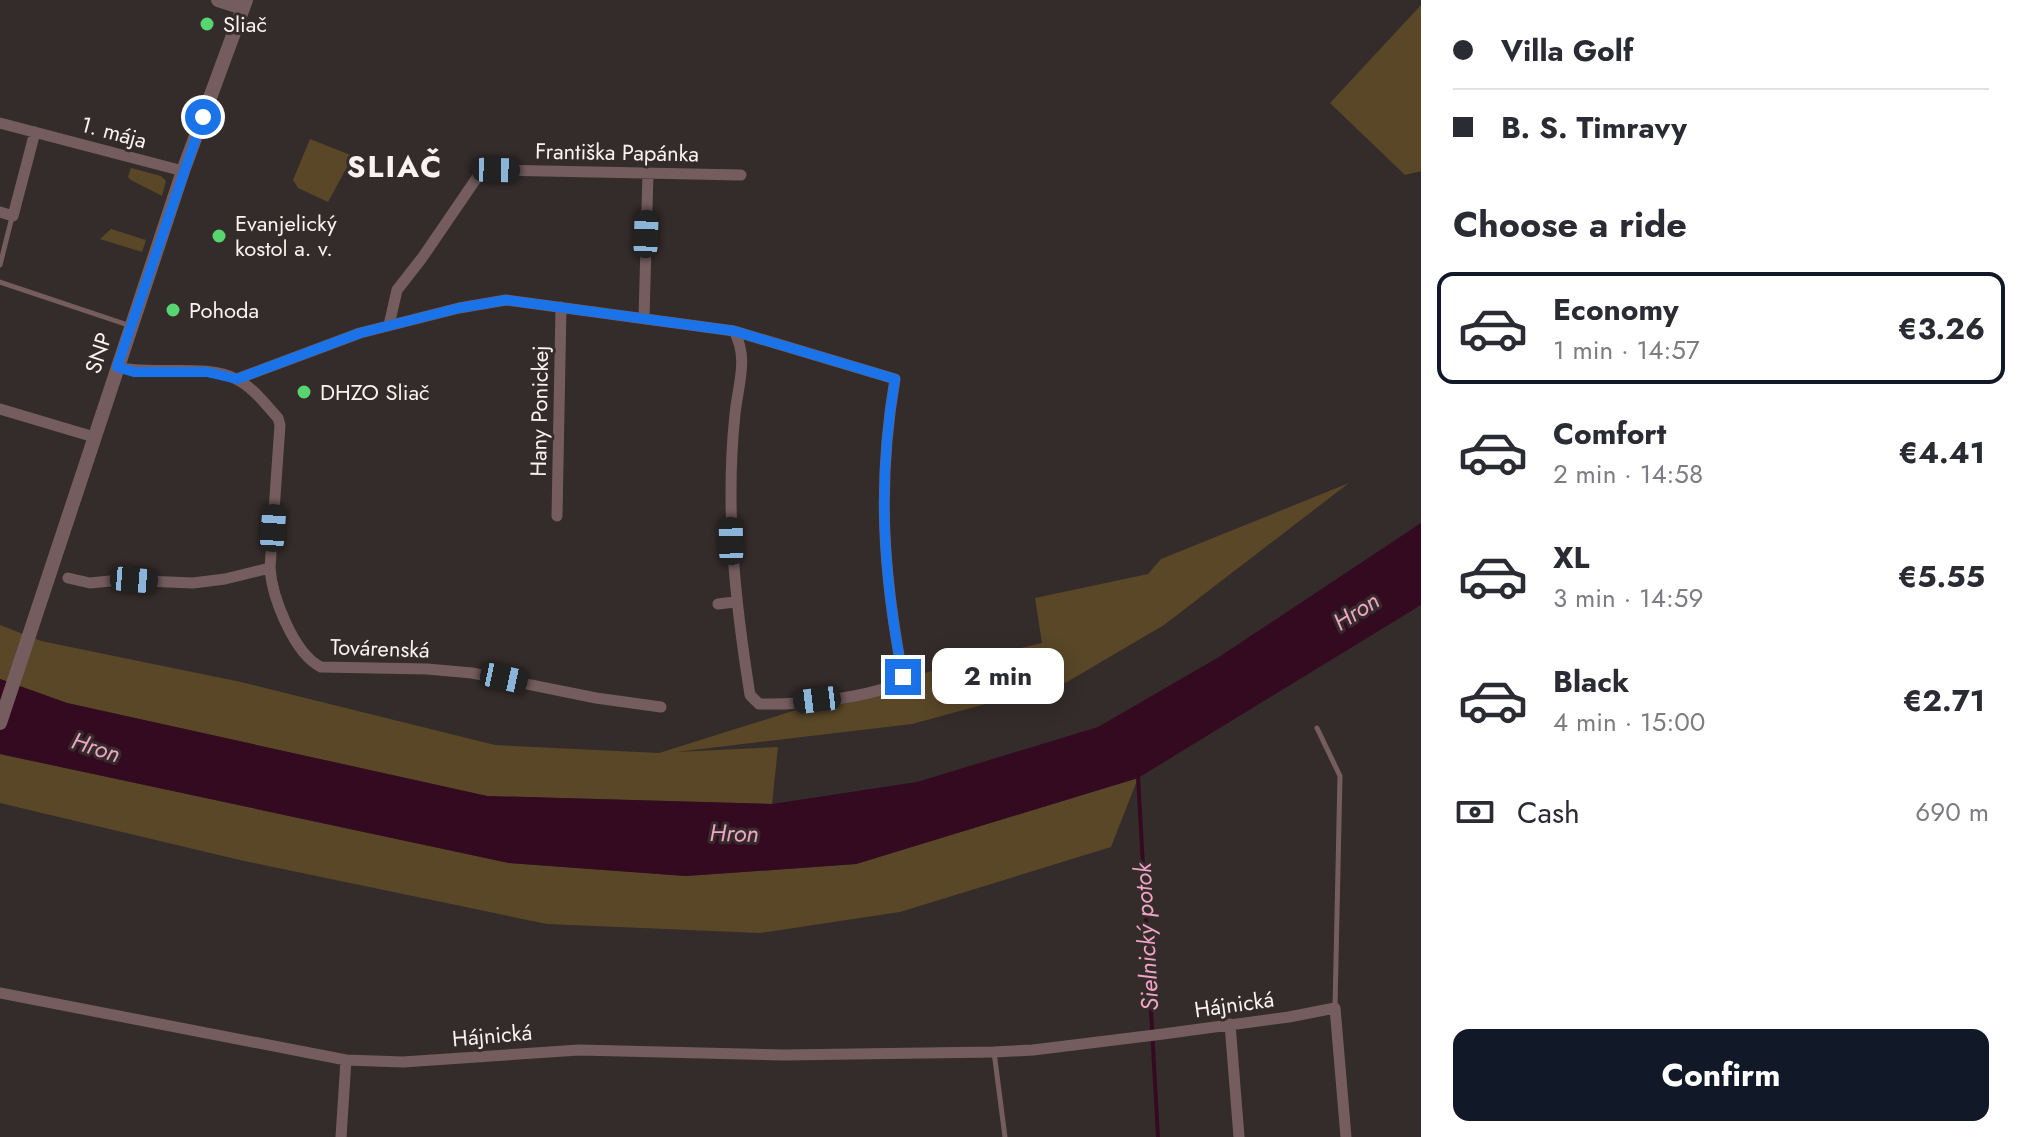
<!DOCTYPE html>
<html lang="en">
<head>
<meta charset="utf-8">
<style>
  :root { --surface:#fff; --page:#f2f2f3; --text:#2b2b33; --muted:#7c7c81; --line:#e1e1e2; --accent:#111827 }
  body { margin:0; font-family:Jost,sans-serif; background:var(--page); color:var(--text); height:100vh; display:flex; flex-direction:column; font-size:30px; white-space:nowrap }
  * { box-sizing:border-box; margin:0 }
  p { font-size:26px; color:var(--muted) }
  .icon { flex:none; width:44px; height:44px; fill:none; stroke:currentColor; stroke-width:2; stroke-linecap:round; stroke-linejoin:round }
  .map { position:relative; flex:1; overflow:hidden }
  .sheet { display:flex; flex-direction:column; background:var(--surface); width:600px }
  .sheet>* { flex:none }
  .guide { display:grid; align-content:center; height:176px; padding:0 32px; background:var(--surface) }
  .end { position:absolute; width:36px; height:36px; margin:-18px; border:10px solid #1a73e8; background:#fff; box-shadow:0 0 0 4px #fff }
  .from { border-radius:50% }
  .bubble { position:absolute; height:56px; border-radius:16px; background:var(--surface); box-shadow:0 4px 20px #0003; font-size:26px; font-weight:700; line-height:56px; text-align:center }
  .car { position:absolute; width:24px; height:48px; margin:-24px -12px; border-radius:10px; box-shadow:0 0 6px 2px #0007; background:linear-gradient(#222 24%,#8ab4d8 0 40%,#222 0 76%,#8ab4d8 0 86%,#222 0) }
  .guide b { display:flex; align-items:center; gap:28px; height:76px; font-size:30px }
  .guide b+b { border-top:2px solid var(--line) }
  .guide i { width:20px; height:20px; background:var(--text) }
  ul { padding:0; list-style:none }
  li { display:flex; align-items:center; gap:24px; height:112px; margin:0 16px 12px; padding:0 16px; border:4px solid transparent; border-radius:16px }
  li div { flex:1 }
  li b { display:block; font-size:30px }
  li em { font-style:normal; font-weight:700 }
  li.on { border-color:var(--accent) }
  li>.icon { width:72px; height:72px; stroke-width:1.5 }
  h2 { padding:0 32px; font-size:36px; line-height:96px }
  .pay { display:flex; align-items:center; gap:20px; height:88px; padding:0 32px; font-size:30px }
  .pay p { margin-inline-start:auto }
  .action { display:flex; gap:16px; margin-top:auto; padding:16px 32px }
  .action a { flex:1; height:92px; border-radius:16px; background:var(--accent); color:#fff; font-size:32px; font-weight:700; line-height:92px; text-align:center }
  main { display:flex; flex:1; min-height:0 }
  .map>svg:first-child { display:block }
  .green { fill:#594727 }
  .water { fill:#330a20 }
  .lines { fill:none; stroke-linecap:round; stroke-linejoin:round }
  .stream { stroke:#330a20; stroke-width:4 }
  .service { stroke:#755d5f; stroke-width:5 }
  .minor { stroke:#755d5f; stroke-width:11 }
  .tertiary { stroke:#755d5f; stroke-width:14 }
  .route { stroke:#1a73e8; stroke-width:10 }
  .poi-dot { fill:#57d570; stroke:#342c2a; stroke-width:3 }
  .labels { text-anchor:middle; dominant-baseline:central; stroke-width:6; stroke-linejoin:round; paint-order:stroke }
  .poi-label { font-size:22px; fill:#f8f3f1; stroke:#342c2a; text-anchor:start }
  .street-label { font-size:22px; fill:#f8f3f1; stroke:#342c2a }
  .water-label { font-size:24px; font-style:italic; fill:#f1a3c5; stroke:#342c2a }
  .district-label { font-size:30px; font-weight:bold; letter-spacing:2px; fill:#f8f3f1; stroke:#342c2a }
</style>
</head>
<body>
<main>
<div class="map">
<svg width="1421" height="1137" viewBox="0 0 1421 1137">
  <rect width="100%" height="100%" fill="#342c2a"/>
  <!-- green -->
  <path class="green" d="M1421,5V171L1405,175L1330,103Z
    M310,139L353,156L328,202L298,188L293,180Z
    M131,168L161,176L166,181L162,196L131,180L128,177Z
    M111,229L146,240L142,252L100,239Z
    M1349,483L1164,625L1067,682L912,724L676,752L778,747L772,804L487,796L67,703L0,679V625L41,641L241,682L495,745L659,753L831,699L971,660L1042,643L1035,598L1148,574L1161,559Z
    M0,754L509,863L686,876L856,864L1138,778L1111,847L900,912L760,933L547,924L244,861L0,803Z"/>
  <!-- water -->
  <path class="water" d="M1421,523V605L1138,778L856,864L686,876L509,863L0,754V679L67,703L487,796L772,804L917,782L1098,727L1219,657Z"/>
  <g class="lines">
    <!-- stream -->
    <path class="stream" d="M1138,776L1158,1137"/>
    <!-- service -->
    <path class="service" d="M0,265L12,217
      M0,282L128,325
      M1317,728L1340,776L1335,1007
      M994,1052L1005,1137"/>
    <!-- minor -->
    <path class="minor" d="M0,123L183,171
      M0,212L13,216L35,132
      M644,318L648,173
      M389,325L397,290L422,258L476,179L484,172L496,170L741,175
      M117,367C152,376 207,363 236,379C253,387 266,405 278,418L280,425L270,568C272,597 294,654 321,667L427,669L472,673L596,698L661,707
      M237,379L360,333L459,308L506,300L734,331L895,379C877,484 883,573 903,677L898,684C859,699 801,705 759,704L750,695C735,601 725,509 735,414C738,384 749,359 734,331
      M0,409L94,437
      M557,516L561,307
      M68,578L90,583L120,580L193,583L225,579L270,568
      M718,604L735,602
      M0,993L346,1060L403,1062L579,1050L784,1055L994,1052L1033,1050L1163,1034L1289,1017L1335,1008L1346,1137
      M1230,1024L1239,1137
      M341,1137L346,1060"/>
    <!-- tertiary -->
    <path class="tertiary" d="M218,0L243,8
      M0,723L183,171L246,0"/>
  </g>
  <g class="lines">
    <!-- route -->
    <path class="route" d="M203,117L117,367L134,372H207L237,379L360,333L459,308L506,300L734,331L895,379C877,482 883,575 903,677"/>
  </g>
  <!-- markers -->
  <g class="poi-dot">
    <circle cx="207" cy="24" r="8"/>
    <circle cx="219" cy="236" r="8"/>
    <circle cx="173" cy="310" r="8"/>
    <circle cx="304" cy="392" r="8"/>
  </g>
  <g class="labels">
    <!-- poi labels -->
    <g class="poi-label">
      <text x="223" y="24">Sliač</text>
      <text x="235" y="223">Evanjelický<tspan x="235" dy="25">kostol a. v.</tspan></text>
      <text x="189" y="310">Pohoda</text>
      <text x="320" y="392">DHZO Sliač</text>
    </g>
    <!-- street labels -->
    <g class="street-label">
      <text transform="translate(114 132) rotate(15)">1. mája</text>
      <text transform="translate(617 152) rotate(1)">Františka Papánka</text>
      <text transform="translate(98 353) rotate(-72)">SNP</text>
      <text transform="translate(539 411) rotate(-89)">Hany Ponickej</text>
      <text transform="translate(380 648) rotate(2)">Továrenská</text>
      <text transform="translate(1234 1004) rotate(-8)">Hájnická</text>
      <text transform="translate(492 1035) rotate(-5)">Hájnická</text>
    </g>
    <!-- water labels -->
    <g class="water-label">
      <text transform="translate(1356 611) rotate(-33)">Hron</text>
      <text transform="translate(96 747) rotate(18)">Hron</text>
      <text transform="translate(734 833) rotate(1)">Hron</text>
      <text transform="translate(1146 937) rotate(-93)">Sielnický potok</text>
    </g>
    <!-- district labels -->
    <g class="district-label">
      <text x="395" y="166">SLIAČ</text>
    </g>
  </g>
</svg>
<i class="end from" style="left:203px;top:117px"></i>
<i class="end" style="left:903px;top:677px"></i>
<div class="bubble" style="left:932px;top:648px;width:132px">2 min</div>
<i class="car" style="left:496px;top:170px;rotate:91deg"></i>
<i class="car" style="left:646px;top:234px;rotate:2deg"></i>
<i class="car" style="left:273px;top:528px;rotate:4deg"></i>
<i class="car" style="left:731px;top:541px;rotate:359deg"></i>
<i class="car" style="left:134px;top:580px;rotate:95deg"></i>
<i class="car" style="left:504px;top:678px;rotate:102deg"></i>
<i class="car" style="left:817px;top:700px;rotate:263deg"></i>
</div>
<section class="sheet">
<div class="guide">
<b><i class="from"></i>Villa Golf</b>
<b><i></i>B. S. Timravy</b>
</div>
<h2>Choose a ride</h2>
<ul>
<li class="on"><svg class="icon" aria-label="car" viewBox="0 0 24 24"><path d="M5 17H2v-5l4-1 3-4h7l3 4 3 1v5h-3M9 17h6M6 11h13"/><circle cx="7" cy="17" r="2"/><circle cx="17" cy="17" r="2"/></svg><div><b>Economy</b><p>1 min · 14:57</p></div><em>€3.26</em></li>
<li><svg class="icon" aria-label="car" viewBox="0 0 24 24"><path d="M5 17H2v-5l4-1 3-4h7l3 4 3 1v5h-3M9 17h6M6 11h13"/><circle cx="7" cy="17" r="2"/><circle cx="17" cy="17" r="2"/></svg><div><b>Comfort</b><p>2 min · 14:58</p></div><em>€4.41</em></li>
<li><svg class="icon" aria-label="car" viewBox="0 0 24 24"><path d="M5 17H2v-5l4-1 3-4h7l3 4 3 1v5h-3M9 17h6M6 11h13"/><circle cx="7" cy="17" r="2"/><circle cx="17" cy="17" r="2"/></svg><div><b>XL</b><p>3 min · 14:59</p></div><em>€5.55</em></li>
<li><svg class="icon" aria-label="car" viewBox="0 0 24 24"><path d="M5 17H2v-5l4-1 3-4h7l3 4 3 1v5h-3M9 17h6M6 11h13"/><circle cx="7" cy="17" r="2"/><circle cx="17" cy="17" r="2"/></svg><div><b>Black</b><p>4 min · 15:00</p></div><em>€2.71</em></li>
</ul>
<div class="pay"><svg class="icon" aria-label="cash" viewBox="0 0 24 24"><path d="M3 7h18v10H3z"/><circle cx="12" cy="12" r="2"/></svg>Cash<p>690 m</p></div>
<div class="action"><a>Confirm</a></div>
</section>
</main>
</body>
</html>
